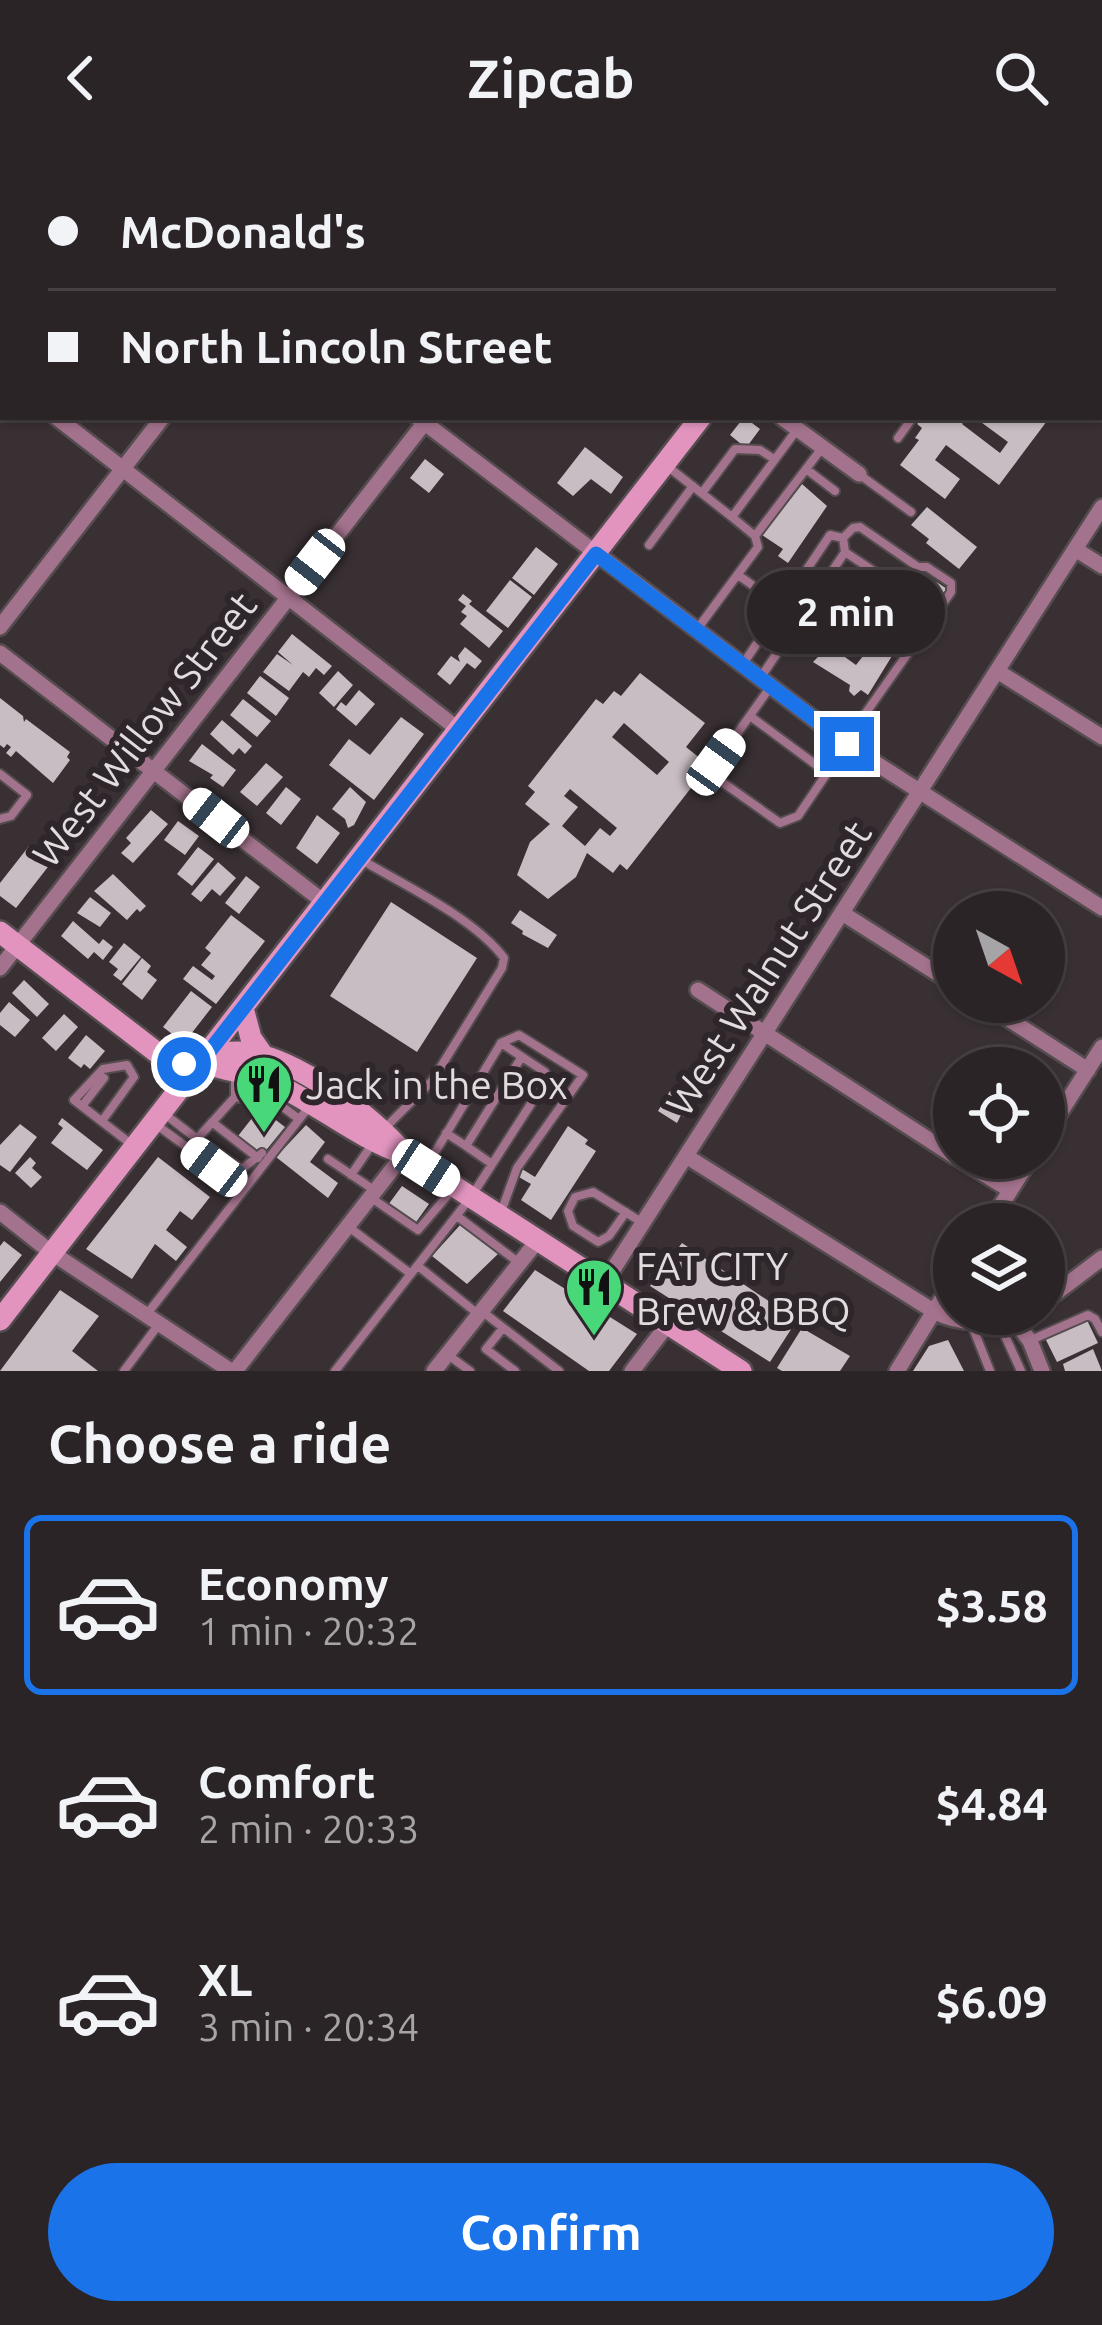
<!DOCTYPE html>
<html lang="en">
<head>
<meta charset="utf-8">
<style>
  :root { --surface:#2b2427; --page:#332c2f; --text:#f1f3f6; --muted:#a6a4a7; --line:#474144; --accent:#1a73e8 }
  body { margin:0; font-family:Ubuntu,sans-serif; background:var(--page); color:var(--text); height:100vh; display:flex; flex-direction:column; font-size:45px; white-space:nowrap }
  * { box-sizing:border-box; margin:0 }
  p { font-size:39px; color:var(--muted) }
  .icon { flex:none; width:66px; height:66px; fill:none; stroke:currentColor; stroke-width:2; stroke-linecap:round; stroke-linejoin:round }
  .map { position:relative; height:1215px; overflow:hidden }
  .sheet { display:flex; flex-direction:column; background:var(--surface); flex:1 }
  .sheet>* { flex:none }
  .banner { position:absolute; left:0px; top:0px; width:1104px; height:264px; box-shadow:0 3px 9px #0004,0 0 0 3px var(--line); display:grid; align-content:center; height:264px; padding:0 48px; background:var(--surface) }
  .needle { width:78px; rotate:140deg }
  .tools { position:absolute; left:933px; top:735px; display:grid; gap:24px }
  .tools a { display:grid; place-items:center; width:132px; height:132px; border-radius:50%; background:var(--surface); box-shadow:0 3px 9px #0004,0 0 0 3px var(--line); font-size:60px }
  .end { position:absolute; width:54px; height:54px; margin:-27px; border:15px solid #1a73e8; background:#fff; box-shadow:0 0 0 6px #fff }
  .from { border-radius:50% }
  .bubble { position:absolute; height:84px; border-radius:42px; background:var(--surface); box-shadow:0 3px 9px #0004,0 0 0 3px var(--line); font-size:39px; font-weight:700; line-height:84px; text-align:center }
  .car { position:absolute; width:36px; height:72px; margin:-36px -18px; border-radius:15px; box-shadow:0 0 9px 3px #0007; background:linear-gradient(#fff 24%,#345 0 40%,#fff 0 76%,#345 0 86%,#fff 0) }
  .banner b { display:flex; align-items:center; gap:42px; height:114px; font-size:45px }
  .banner b+b { border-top:3px solid var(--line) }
  .banner i { width:30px; height:30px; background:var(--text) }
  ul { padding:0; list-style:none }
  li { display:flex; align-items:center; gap:36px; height:180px; margin:0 24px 18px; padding:0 24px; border:6px solid transparent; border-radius:18px }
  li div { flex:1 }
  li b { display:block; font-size:45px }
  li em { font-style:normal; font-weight:700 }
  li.current { border-color:var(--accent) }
  li>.icon { width:108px; height:108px; stroke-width:1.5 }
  h2 { padding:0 48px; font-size:54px; line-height:144px }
  .cta { display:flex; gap:24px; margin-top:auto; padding:24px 48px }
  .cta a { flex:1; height:138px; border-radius:72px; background:var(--accent); color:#fff; font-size:48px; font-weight:700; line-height:138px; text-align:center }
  header { display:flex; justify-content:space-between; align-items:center; height:156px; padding:0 48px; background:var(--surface); font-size:54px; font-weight:700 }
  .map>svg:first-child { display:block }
  .building { fill:#c8bdc3; fill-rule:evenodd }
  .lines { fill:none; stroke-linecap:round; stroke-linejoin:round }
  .lane-casing { stroke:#544c4f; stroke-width:12 }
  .street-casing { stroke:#544c4f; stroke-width:20 }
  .secondary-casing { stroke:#544c4f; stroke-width:26 }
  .lane { stroke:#a3728c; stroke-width:8 }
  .street { stroke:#a3728c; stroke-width:15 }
  .secondary { stroke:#e294bf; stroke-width:21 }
  .route { stroke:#1a73e8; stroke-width:15 }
  .labels { text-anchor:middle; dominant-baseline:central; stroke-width:12; stroke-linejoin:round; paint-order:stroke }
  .street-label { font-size:39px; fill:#e2dcdf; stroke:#2e262a }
  .poi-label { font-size:39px; fill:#e2dcdf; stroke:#2e262a; text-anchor:start }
</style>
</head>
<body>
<header><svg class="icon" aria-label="back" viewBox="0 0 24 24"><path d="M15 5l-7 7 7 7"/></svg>Zipcab<svg class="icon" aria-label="search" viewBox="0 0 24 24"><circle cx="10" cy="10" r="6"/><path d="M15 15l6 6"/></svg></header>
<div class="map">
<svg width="1102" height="1215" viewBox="0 0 1102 1215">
  <rect width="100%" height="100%" fill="#393034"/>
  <!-- building -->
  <path class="building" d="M744,261L760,273L746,292L730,279Z
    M923,261H967L962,268L1000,297L1008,286L974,261H1050L999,329L946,289L935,304L960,323L945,343L900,309L919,284L915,282L922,272L917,268Z
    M585,291L623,321L611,338L591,323L573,340L557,327Z
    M425,303L444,318L429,337L410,322Z
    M802,328L827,350L788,407L778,400L783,393L762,379Z
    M927,351L977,391L959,413L926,387L929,383L911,369Z
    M536,391L558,408L534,439L512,422Z
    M922,416L947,433L912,486L906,481L895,495L868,539L861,534L854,540L849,535L850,529L813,506L844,474L814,452L822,431L828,435L836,425L892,463L890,459ZM858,468L877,482L856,509L838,496Z
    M510,424L532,441L508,472L486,455Z
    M463,438L472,445L469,448L503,475L489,492L460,468L467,460L461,456L466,450L458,444Z
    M292,478L332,510L324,519L316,512L309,521L303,516L289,535L263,516L277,498L293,509L278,496Z
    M465,491L482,505L475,513L467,507L450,529L437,518L451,500L460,506L458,500Z
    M338,515L353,529L334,551L319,537Z
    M640,517L705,567L686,591L701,603L691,617L698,623L627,714L620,708L613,717L587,697L576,721L548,743L517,719L530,686L550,668L525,648L535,636L528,630L596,543L603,548L614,535L621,540ZM624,567L669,606L657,619L612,581ZM570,633L617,672L610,680L600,672L585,690L562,670L578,651L564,640Z
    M260,520L289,542L276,560L247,537Z
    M359,534L375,548L356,570L336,553L341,546L346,550Z
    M0,542L23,560L24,566L26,563L70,596L67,601L70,604L53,627L16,595L11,601L6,597L11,591L7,588L4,592L0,589Z
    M243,543L271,565L257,581L230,559Z
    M401,561L424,578L374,644L329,609L349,583L370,599Z
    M222,564L252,590L245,598L239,592L233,599L210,578Z
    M202,588L236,614L223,631L210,622L213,619L189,605Z
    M266,607L283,621L257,650L240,636Z
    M286,631L301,643L281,669L266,657Z
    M350,631L366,646L354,669L348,672L345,663L332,653Z
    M151,654L168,668L133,707L121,697L131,687L126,682Z
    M317,659L340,677L317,708L296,692Z
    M178,665L199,680L185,699L164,684Z
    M29,690L51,707L16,752L0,740V727Z
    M198,691L214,703L192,730L177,718Z
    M218,706L236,722L220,740L212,733L201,746L191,738Z
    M113,718L146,750L140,756L137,753L127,764L94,735Z
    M246,720L260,731L239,758L225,747Z
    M90,741L111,757L100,771L77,757Z
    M391,746L477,802L417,896L330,840Z
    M520,754L557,779L548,792L522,778L523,775L511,767Z
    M231,759L265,785L216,848L183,823L193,810L212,824L215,820L201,809L211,797L205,792Z
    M73,765L99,788L103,783L113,791L103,804L94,796L88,803L61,780Z
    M124,787L141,801L121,825L113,819L118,813L109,806Z
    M142,802L151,810L147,816L157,824L142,844L122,828Z
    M24,824L49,848L37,861L12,837Z
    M191,835L212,851L184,887L163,871Z
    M9,846L30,864L15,881L0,869V857Z
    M64,858L78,871L56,895L42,882Z
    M86,879L105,895L90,913L84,908L81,912L68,902Z
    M670,935L689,947L684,961L681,959L677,967L658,955Z
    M260,952L285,971L263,998L238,980Z
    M62,962L103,994L87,1014L51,987L63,972L58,968Z
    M20,968L37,981L10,1016L0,1009V989Z
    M306,969L325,986L310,1006L338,1027L328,1042L276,1001Z
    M568,970L588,984L585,988L596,995L551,1064L521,1044L531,1028L517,1020L522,1013L535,1021Z
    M30,1001L36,1007L32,1012L42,1021L31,1032L15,1017Z
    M158,1001L210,1041L192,1064L180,1055L166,1074L187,1091L176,1105L155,1088L132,1123L86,1093Z
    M402,1030L429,1048L414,1069L388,1049Z
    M461,1068L498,1098L467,1128L432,1100Z
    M4,1085L22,1099L0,1126V1090Z
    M682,1087L797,1164L770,1206L650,1130Z
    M535,1114L637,1178L609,1215H589L503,1155Z
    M60,1134L99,1160L72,1195L98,1215H0Z
    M1086,1162L1098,1187L1057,1206L1045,1182Z
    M802,1172L850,1200L840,1215H782L777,1212Z
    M948,1184L964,1215H913L929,1190Z
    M1093,1193L1102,1215H1065L1063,1208Z"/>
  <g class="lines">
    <defs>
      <path id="lane" d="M796,275L732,361L755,380L822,292
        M898,282L913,261
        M667,310L732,361
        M806,313L835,335
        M860,319L911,356
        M702,337L735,293L760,294L774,303
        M843,382L845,396L899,432L912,423L918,411
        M649,389L693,330
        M738,419L762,436
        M698,472L758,391L755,380
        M743,508L830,379L843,382L853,372L860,371L918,411H927L951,427V436L846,585
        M761,521L845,396
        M771,530L717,606L722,626L780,667L798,660L846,589
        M750,560L827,617
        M0,618L27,639L11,660L0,663
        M360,703C404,729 474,762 504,802L502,812L432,925L384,973
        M235,919V941L280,949L286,937
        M280,949L299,963
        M82,950L104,922
        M162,956L197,983L235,941
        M102,965L134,921L127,909L103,913L74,944L131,988
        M212,966L258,1002
        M154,967L244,1033
        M446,977L466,990
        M197,983L242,1013L262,997
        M328,1003L374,1034
        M492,1008L466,990L521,902
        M351,1019L373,987
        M370,1041L418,1074L454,1032
        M501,1056L517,1012L583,919L519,879L501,887
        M626,1056L609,1080L598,1086L573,1070L568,1055L575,1041L593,1036L643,1067
        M457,1060L518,1106
        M350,1072L411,1118
        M418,1110L478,1158
        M483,1156L559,1215
        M147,1158L308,952
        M1003,1162L1006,1182L1021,1215
        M971,1167L990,1215
        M503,1172L486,1193L515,1215
        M1031,1184L1088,1159L1095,1163L1102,1176
        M448,1199L470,1215
        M124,1215L159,1168
        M335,1215L471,1041L545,926V916L501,887L428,1008"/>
      <path id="street" d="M81,0L84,3
        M440,0L444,3
        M806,0L810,3
        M98,3L100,0
        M364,3L366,0
        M629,3L631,0
        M1081,3L1084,0
        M0,129L3,125
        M0,217L3,220
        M1101,230L1102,231
        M56,261L459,574
        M417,261L852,592L1102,752
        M781,261L859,318
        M1075,393L1102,410
        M0,471L163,261
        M0,497L324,746
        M997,515L1102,581
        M842,757L954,828
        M0,812L429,261
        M698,834L954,1000
        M982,846L1088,914
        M1044,982L1102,891
        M686,1000L935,1156C962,1169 985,1168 1013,1158
        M958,1002L1010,1034
        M0,1056L52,1097L231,1215
        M989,1068L1031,1002
        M605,1126L1102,351
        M1044,1146L1102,1102
        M1010,1159L1030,1185L1042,1215
        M235,1215L404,998
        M434,1215L538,1084
        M632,1215L668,1168
        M897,1215L954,1123"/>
      <path id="secondary" d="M898,3L900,0
        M0,776L164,902C197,912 208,896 238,896C290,896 371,959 404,997
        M243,852L251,882L265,902
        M202,905C224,916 246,915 267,924C315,945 354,980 404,998L741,1215
        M0,1164L701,261"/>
    </defs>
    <!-- lane casing -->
    <use href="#lane" class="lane-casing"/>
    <!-- street casing -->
    <use href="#street" class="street-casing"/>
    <!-- secondary casing -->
    <use href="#secondary" class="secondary-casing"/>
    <!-- lane -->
    <use href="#lane" class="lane"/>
    <!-- street -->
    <use href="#street" class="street"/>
    <!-- secondary -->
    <use href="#secondary" class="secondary"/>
  </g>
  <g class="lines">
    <!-- route -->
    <path class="route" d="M184,908L202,905L596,398L847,588"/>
  </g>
  <!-- icons -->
  <defs>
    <symbol id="restaurant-pin" viewBox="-11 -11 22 30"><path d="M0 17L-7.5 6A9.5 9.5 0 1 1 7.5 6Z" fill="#48d779" stroke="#2e262a"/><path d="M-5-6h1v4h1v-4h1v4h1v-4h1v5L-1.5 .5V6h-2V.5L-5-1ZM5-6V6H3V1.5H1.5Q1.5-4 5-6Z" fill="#111"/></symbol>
  </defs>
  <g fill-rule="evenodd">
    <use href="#restaurant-pin" x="231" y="895" width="66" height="90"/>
    <use href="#restaurant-pin" x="561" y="1098" width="66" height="90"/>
  </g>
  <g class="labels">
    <!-- street labels -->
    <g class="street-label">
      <text transform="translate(144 573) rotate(-52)">West Willow Street</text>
      <text transform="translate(768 812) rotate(-57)">West Walnut Street</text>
    </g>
    <!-- poi labels -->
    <g class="poi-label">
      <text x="306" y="928">Jack in the Box</text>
      <text x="636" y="1109">FAT CITY<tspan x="636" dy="45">Brew &amp; BBQ</tspan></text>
    </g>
  </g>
</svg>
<div class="tools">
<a><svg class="needle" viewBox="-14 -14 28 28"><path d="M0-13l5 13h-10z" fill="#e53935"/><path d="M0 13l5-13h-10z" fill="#a6a4a7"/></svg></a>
<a><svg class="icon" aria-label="locate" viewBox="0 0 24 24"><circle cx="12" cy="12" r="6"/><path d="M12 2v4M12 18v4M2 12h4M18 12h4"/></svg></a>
<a><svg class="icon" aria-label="layers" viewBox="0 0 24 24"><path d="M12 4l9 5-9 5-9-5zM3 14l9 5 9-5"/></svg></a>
</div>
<i class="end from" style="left:184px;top:908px"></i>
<i class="end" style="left:847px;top:588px"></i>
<div class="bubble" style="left:747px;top:414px;width:198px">2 min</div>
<i class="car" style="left:315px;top:406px;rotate:218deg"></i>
<i class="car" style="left:716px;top:606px;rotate:36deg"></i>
<i class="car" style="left:216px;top:662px;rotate:308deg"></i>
<i class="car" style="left:214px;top:1011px;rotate:307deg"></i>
<i class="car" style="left:426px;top:1012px;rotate:123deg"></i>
<div class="banner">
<b><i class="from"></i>McDonald's</b>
<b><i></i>North Lincoln Street</b>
</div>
</div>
<section class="sheet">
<h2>Choose a ride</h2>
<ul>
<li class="current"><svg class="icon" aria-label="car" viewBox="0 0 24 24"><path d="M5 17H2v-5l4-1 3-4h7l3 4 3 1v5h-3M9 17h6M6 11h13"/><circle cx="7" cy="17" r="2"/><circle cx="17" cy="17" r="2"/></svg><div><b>Economy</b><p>1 min · 20:32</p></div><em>$3.58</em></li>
<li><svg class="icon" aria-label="car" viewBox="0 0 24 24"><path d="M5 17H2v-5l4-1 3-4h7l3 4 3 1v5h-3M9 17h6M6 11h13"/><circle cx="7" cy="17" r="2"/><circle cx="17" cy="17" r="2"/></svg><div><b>Comfort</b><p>2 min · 20:33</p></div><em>$4.84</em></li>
<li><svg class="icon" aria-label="car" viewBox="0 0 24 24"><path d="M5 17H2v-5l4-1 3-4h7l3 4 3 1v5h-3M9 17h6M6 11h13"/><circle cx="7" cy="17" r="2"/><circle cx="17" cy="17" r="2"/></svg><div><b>XL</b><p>3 min · 20:34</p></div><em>$6.09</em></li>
</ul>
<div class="cta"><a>Confirm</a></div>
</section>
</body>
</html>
